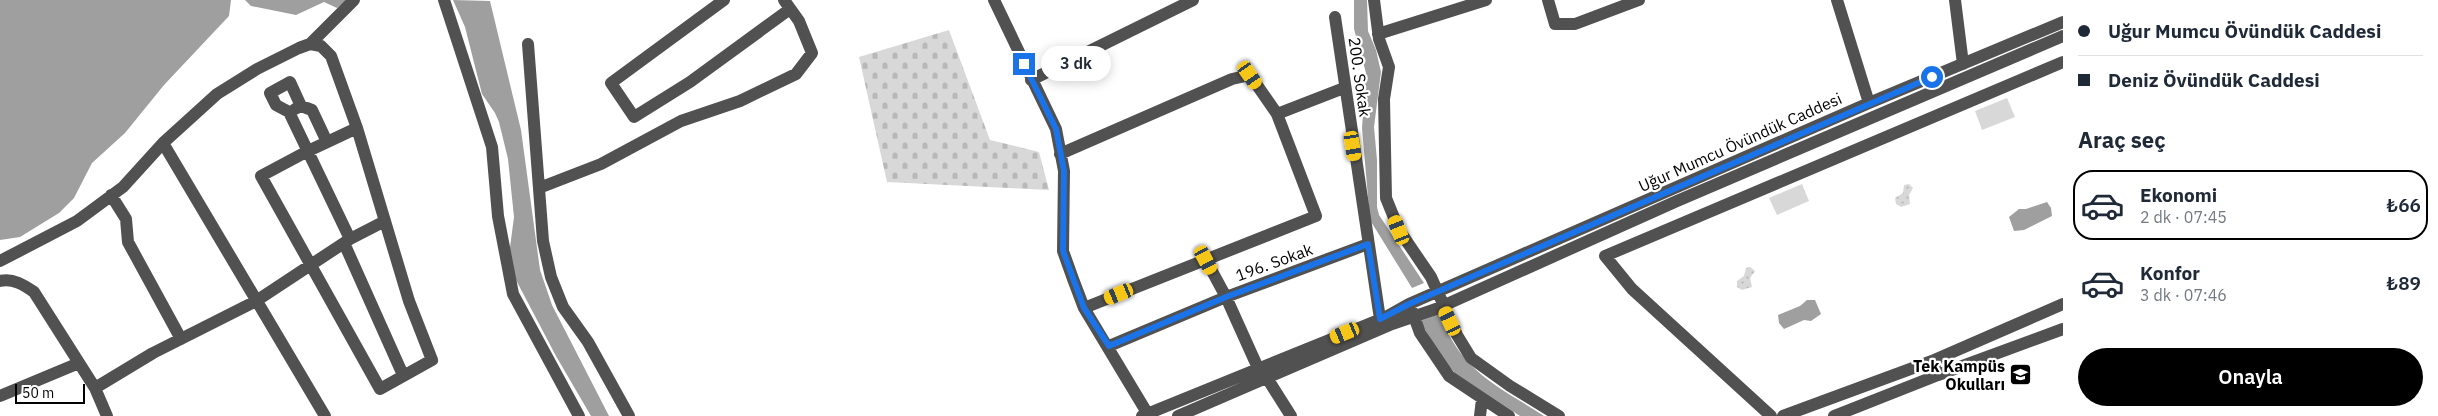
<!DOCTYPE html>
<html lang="tr">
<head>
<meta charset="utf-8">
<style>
  :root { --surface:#fff; --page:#f6f6f7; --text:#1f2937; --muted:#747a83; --line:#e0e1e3; --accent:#000 }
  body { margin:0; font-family:"IBM Plex Sans",sans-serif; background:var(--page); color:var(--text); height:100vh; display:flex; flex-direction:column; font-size:19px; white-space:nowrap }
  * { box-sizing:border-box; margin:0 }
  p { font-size:16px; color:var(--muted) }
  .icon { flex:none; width:28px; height:28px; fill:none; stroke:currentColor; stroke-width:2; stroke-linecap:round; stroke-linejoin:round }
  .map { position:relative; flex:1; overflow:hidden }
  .details { display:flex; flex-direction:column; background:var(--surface); width:375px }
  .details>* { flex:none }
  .guide { display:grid; align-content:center; height:110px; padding:0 15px; background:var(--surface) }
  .scale { position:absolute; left:15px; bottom:12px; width:70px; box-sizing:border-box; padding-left:5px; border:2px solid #000; border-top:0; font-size:14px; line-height:18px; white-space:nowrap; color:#000; -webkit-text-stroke:4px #fff; paint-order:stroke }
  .end { position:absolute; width:22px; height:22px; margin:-11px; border:6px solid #1a73e8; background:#fff; box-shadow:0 0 0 2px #fff }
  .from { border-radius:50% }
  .bubble { position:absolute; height:35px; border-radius:18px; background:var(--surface); box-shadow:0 2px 12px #0003; font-size:16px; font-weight:600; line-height:35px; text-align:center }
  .car { position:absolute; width:15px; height:30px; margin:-15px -8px; border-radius:6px; box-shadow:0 0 4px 1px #0007; background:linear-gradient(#f5c518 24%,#345 0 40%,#f5c518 0 76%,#345 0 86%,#f5c518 0) }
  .guide b { display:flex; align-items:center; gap:18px; height:48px; font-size:19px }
  .guide b+b { border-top:1px solid var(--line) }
  .guide i { width:12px; height:12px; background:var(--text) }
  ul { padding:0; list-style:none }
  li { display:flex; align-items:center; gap:15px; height:70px; margin:0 10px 8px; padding:0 5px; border:2px solid transparent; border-radius:20px }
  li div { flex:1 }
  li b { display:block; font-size:19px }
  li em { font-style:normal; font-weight:600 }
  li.selected { border-color:var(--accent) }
  li>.icon { width:45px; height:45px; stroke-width:1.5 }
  h2 { padding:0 15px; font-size:22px; line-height:60px }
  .cta { display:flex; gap:10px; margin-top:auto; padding:10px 15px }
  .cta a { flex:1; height:58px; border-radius:30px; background:var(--accent); color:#fff; font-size:20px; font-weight:600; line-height:58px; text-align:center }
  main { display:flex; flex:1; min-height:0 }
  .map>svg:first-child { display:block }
  .cemetery { fill:url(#cemetery-stones) }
  .park { fill:url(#park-dots) }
  .pitch { fill:#d8d8d8 }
  .water { fill:#9f9f9f }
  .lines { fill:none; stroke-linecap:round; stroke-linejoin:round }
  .minor { stroke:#515151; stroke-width:12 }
  .route { stroke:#1a73e8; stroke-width:6 }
  .labels { text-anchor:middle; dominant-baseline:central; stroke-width:4.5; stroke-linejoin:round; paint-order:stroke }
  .street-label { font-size:16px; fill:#000; stroke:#fff }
  .poi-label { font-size:16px; font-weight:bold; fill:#000; stroke:#fff; text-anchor:end }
</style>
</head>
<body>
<main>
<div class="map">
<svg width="2063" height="416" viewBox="0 0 2063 416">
  <defs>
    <pattern id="cemetery-stones" width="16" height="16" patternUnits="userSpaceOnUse" patternTransform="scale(1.25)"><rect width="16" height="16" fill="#d8d8d8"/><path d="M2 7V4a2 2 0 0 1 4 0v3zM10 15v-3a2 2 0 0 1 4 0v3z" fill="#b8b8b8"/></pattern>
    <pattern id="park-dots" width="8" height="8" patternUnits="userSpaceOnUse" patternTransform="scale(1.25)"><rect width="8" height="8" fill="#d8d8d8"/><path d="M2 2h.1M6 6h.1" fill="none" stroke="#b8b8b8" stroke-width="1.8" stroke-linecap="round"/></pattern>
  </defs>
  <rect width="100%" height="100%" fill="#fff"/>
  <!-- cemetery -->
  <path class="cemetery" d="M949,30L990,140L1039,152L1049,190L887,182L859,57Z"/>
  <!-- park -->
  <path class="park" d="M1909,184L1913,188L1909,195L1910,204L1901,207L1896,204L1895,198L1903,193L1904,185Z
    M1750,267L1755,271L1750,278L1752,287L1742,290L1737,287V281L1744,276L1746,268Z"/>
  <!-- pitch -->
  <path class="pitch" d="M2007,98L2015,117L1982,130L1975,111Z
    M1802,184L1809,201L1777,215L1769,198Z"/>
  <!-- water -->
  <path class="water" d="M0,0H231L229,16L164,85L125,133L92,163L74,198L59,213L20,237L0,240Z
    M245,0H347L337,8L324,2L296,15L251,6Z
    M453,0L490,1L521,130L540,270L552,305L609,416H591L556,356L516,280L509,255L514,217L508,159L499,122L495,113L482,94L465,27Z
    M1354,0H1367L1368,31L1376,50L1381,72L1374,127L1377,160V207L1379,215L1424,283L1412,288L1370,220L1362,128L1366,73L1354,29Z
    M2047,202L2051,208L2052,216L2024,230L2014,231L2009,217L2019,209H2026Z
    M1807,300H1815L1821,314L1811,321L1804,320L1784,329L1779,323L1778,315L1800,306Z
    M1439,314C1447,332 1456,350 1470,364C1490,385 1520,400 1544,416H1520L1455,373L1444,362L1420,321Z"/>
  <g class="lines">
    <!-- minor -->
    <path class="minor" d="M444,0L492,147L498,216L513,294L579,416
      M724,0L611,83L634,117L690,82L790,9
      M994,0L1056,129L1064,171L1063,251L1073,279L1084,308L1149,416
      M1374,0L1379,39L1389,67L1384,99L1386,198L1399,230L1431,277L1457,335L1471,358L1510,386L1559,416
      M1548,0L1555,24H1575L1639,0
      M1837,0L1869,103
      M1955,0L1963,64
      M1335,17L1380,319
      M1378,34L1486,0
      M310,44L354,0
      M528,44L543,241L551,277L563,307L588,342L629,416
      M1031,80L1193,0
      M301,106L290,82L270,93L276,105L289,112L350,239
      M295,109L301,106L312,110L327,142
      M1277,114L1344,88
      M163,143L325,416
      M1060,154L1232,79L1250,75L1277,114L1316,216L1084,308
      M539,188L601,164L681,121L740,101L796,74L812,53L799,21L784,0
      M111,195L126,219L128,242L181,339
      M344,243L403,375
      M1206,260L1226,297L1258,368
      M0,261L77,221L123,187L163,143L217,94L257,69L299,48L310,44L321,46L331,56L357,128L409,301L432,360L380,389L261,176L306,152L357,128
      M0,281C13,278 24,285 34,292L95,388L107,416
      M1412,311L1420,333L1449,376L1509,416
      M1109,346L1226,297L1368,244
      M1932,361L2063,304
      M1267,378L1291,416
      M95,388L153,353L256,301L350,239L385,221
      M0,396L79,363
      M1142,416L1386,317L1409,304L1869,103L2063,22
      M1178,416L1392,324L1436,309L1677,201L2063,36
      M1480,416L1482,399
      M1771,416L1632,289L1605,256L2063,62
      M1783,416L1932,361L1938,375
      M1834,416L1938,375L2063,329"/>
  </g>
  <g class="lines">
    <!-- route -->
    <path class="route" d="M1024,64L1056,129L1064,171L1063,251L1084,308L1109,346L1226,297L1368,244L1380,319L1409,304L1932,77"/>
  </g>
  <!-- icons -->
  <defs>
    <symbol id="school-square" viewBox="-11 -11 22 22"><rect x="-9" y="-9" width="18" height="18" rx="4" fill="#000" stroke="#fff"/><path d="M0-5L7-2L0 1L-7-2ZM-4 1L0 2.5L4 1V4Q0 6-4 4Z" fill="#fff"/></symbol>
  </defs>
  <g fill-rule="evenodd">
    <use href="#school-square" x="2008" y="362" width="25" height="25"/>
  </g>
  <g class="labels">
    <!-- street labels -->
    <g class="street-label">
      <text transform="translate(1360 77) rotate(82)">200. Sokak</text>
      <text transform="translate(1740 142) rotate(-24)">Uğur Mumcu Övündük Caddesi</text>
      <text transform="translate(1274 262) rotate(-20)">196. Sokak</text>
    </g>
    <!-- poi labels -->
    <g class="poi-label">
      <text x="2005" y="366">Tek Kampüs<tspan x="2005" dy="18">Okulları</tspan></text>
    </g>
  </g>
</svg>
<div class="scale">50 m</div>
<i class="end from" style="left:1932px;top:77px"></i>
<i class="end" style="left:1024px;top:64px"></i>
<div class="bubble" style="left:1041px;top:46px;width:70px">3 dk</div>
<i class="car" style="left:1250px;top:75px;rotate:145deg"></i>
<i class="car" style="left:1353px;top:146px;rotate:171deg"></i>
<i class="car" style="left:1399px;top:230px;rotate:338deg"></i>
<i class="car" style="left:1206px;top:260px;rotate:152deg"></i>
<i class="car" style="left:1119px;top:294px;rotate:248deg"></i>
<i class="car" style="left:1450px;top:321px;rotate:335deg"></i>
<i class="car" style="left:1345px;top:333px;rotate:248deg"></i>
</div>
<section class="details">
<div class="guide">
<b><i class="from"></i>Uğur Mumcu Övündük Caddesi</b>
<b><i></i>Deniz Övündük Caddesi</b>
</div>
<h2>Araç seç</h2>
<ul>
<li class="selected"><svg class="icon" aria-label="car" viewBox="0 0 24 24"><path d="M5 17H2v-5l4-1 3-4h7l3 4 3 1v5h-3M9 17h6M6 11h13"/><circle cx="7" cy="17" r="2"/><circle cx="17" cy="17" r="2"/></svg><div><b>Ekonomi</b><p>2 dk · 07:45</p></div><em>₺66</em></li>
<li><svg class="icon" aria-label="car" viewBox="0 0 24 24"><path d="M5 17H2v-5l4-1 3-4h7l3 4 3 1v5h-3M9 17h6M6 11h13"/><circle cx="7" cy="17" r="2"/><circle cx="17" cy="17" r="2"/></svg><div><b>Konfor</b><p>3 dk · 07:46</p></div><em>₺89</em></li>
</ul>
<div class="cta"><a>Onayla</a></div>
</section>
</main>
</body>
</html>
